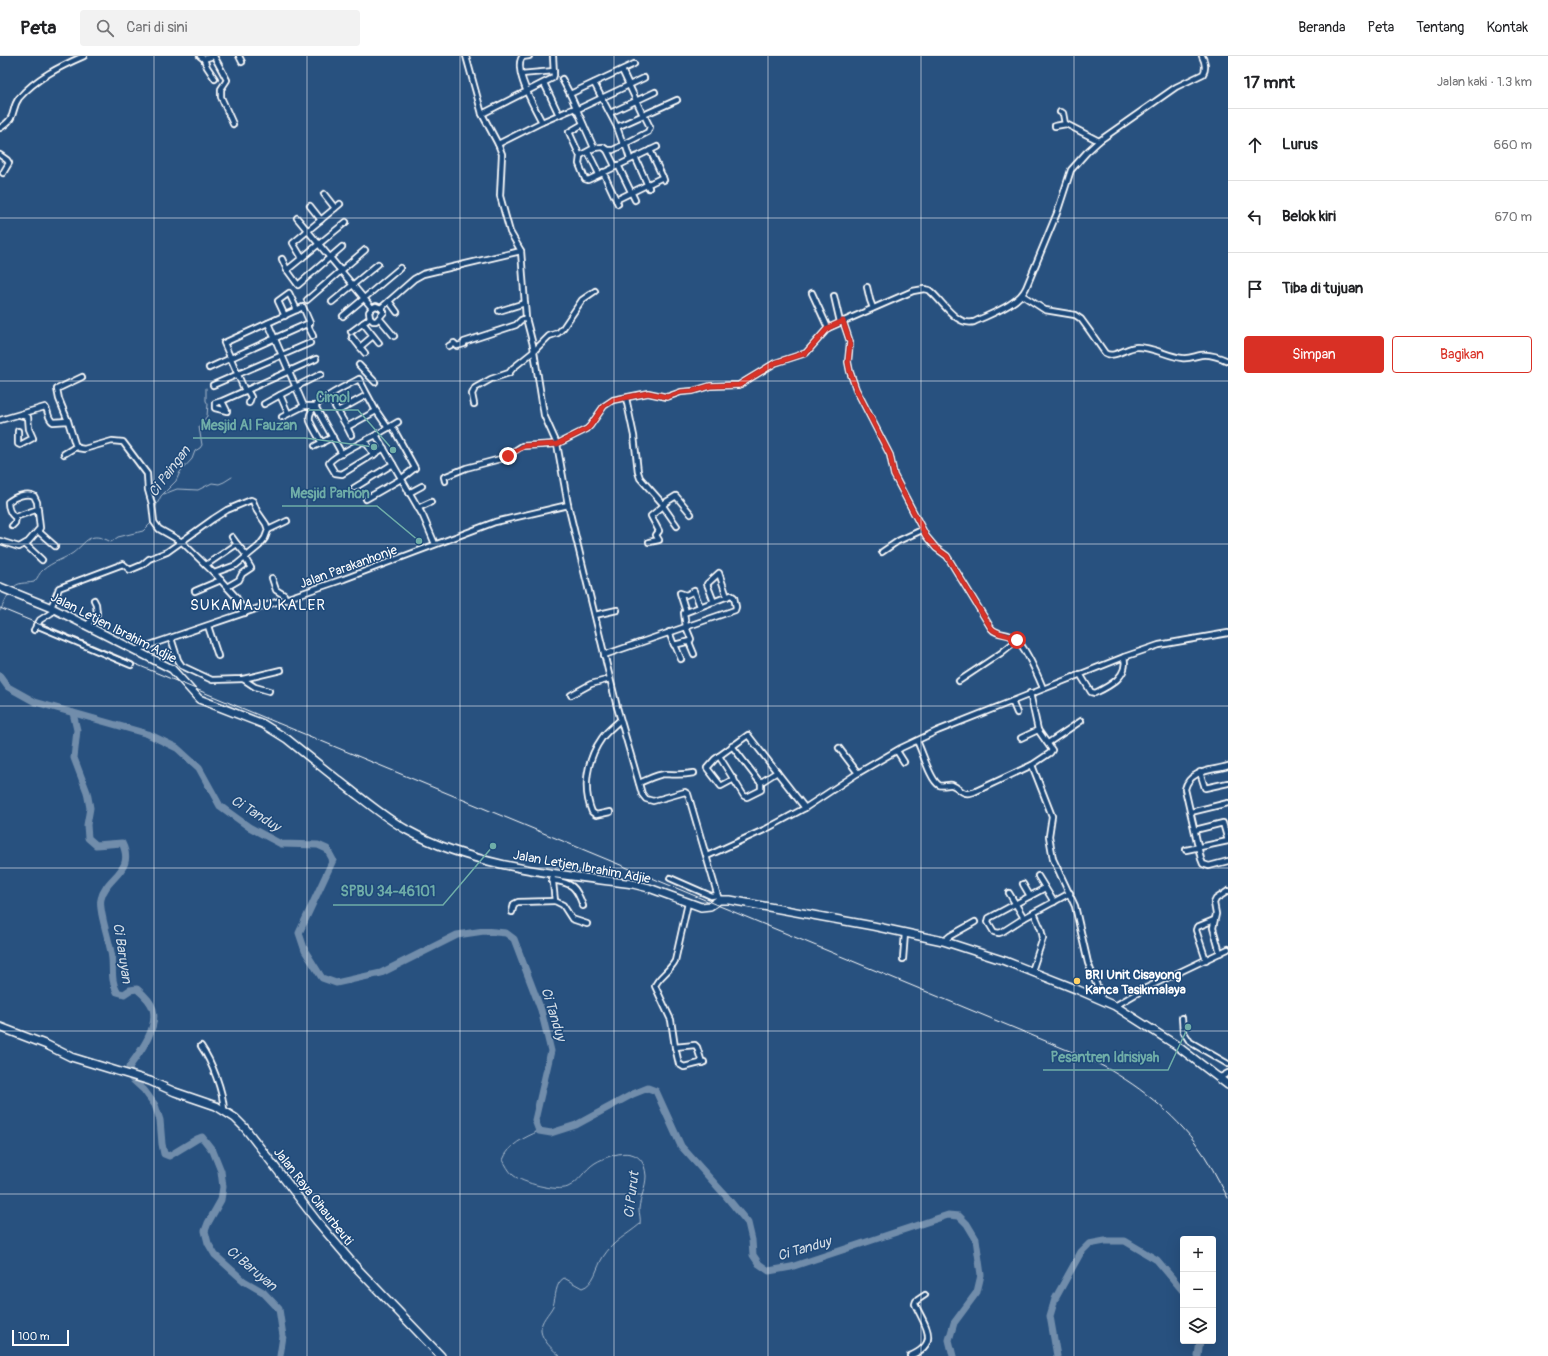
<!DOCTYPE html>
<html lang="id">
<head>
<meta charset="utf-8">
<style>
	:root { --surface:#fff; --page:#f2f2f2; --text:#202124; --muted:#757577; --line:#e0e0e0; --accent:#d93025 }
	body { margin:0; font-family:Pangolin,sans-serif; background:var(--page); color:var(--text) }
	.controls { position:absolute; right:12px; bottom:12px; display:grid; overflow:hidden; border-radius:4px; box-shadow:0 4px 16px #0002 }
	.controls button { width:36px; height:36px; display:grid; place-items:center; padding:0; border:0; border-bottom:1px solid var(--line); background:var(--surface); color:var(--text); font:20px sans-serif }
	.scale { position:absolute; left:12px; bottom:10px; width:57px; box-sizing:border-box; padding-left:4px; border:2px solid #fff; border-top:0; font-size:11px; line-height:14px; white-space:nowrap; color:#fff; -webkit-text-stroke:3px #1f4a7a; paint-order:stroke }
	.stop { position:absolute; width:12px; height:12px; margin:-9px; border:3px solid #d93025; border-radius:50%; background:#fff }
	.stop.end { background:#d93025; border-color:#fff; box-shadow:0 1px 4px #0008 }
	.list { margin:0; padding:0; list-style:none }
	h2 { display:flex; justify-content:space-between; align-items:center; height:52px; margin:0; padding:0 16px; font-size:17px }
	h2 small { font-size:13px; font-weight:400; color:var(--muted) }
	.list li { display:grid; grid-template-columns:26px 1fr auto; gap:12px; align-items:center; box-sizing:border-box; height:72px; padding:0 16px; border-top:1px solid var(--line) }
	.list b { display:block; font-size:15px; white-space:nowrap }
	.list em { font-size:13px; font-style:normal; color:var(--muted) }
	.actions { display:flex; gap:8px; padding:12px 16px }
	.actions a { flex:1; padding:9px 0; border:1px solid var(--accent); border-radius:4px; text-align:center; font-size:14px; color:var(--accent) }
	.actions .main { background:var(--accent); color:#fff }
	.icon { flex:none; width:22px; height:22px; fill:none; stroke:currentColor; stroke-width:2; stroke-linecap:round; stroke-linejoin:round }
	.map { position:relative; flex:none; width:1228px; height:1300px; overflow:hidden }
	header { display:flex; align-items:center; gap:24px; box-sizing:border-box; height:56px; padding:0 20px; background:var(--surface); border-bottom:1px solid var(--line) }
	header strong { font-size:19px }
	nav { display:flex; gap:22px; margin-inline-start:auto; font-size:14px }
	.search { width:280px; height:36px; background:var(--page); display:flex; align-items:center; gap:10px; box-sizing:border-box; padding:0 14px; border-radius:4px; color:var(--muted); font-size:15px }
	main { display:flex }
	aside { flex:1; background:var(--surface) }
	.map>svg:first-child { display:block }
</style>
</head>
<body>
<header>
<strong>Peta</strong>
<div class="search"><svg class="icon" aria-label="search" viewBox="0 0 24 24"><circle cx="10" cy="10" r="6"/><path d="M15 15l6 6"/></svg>Cari di sini</div>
<nav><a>Beranda</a><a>Peta</a><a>Tentang</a><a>Kontak</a></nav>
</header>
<main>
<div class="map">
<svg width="1228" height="1300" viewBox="0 0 1228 1300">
	<rect width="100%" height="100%" fill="#28517f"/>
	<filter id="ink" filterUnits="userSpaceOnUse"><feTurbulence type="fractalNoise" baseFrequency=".025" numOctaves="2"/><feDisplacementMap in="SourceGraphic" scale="8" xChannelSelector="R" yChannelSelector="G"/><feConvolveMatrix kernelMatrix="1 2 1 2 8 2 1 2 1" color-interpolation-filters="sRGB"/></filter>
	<g filter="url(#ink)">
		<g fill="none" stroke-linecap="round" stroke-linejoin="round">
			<g stroke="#aabbcd" stroke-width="1">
				<polyline points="164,438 177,433 198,434 212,427 219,428 224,426 232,421"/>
				<polyline points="155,452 161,440 176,425 180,416 192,403 195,395 200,392 202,389 199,371 207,360 208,348 206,345 206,332"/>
				<path d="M12 533C18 525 25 528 34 526 38 522 39 517 43 514 52 506 64 503 73 497 87 486 89 474 111 486L118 481 143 475 152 466"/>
				<polyline points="0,555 9,537"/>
				<path d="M539 1075C524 1082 509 1088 503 1104 506 1109 508 1114 513 1119 522 1127 557 1136 568 1131 579 1126 584 1114 595 1107 614 1096 644 1088 646 1120 646 1131 640 1142 639 1153 639 1158 641 1162 640 1168 626 1180 614 1184 603 1201 597 1210 594 1229 582 1232L564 1222C555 1227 556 1241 553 1250 549 1258 540 1265 541 1275 542 1284 553 1294 560 1300"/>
			</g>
			<g stroke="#718dab" stroke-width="7">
				<polyline points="0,620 8,631 35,646 148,678 177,692 199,712 220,750 249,771 281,788 318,789 327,793 333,804 299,877 305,895 322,922 336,927 381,917 457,879 484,875 506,877 514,883 541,954 551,995 535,1064 539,1075 551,1077 576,1069 633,1038 648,1032 656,1035 681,1090 725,1139 748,1167 752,1184 753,1199 759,1208 769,1215 791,1211 948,1159 959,1160 967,1168 976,1183 981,1219 977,1236 954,1267 949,1284 953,1300"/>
				<path d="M73 657 77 674 74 702 87 736 90 752 87 769 88 782 96 789 122 787C136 816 106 820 101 843 98 855 111 888 112 903 113 915 111 925 117 936L124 938 130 934 137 933C143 938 151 945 153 953 158 973 140 996 129 1011L132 1023 144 1034 155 1049 160 1064 162 1088 164 1098 169 1100 197 1083 202 1081 213 1095 221 1115 223 1131 221 1144 208 1167 205 1175 208 1187 215 1199 244 1225 263 1236 279 1253 283 1280 280 1300"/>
				<polyline points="1057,1300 1050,1260 1055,1243 1081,1196 1089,1188 1105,1185 1125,1185 1157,1204 1183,1235"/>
				<polyline points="1198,1300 1200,1285"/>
			</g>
			<g stroke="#fff" stroke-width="8">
				<g id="minor">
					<polyline points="200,0 204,3 213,0"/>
					<polyline points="214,0 227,24 221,33 221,41 233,68"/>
					<polyline points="239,0 242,6"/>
					<polyline points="466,0 482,58 498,88 502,98 500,140 510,176 521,195 526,262 533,289 544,359 557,388 568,449 617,651 642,738 646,743 653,745 685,736 688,738 719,844"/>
					<path d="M529 0 522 1C513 14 535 53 542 66"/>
					<polyline points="204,3 207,11 215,23"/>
					<polyline points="634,8 570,38 594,92 603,91 607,94 613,94 648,76 650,71 644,59"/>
					<polyline points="622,14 643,59"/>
					<polyline points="521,18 554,15"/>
					<polyline points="562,23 570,38"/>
					<polyline points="544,27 559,59"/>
					<polyline points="594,27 617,71"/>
					<polyline points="576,54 644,22"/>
					<polyline points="1060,56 1063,57 1065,68"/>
					<polyline points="610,57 655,36"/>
					<polyline points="482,58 553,22 554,19 553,0"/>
					<polyline points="583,68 569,76 579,98 581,99 594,92"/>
					<polyline points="1055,70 1066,68 1099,85"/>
					<path d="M0 72C18 61 10 54 19 42 36 22 61 10 84 0"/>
					<polyline points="625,87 630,103"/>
					<polyline points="498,88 542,66 575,52"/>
					<polyline points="623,88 617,71 677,44"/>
					<polyline points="607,94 615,110"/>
					<polyline points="650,94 664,124"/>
					<polyline points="588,96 599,118"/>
					<polyline points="0,99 7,104 9,107 3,117"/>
					<polyline points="580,100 579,108 585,123 588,124 657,91"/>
					<polyline points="635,101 649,132"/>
					<polyline points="618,109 635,144"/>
					<polyline points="603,116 618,148"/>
					<polyline points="324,138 335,152"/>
					<polyline points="616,144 663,121"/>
					<polyline points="310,150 321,164"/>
					<polyline points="297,162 372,252 376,250 381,252 414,223 423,218 521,195"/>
					<polyline points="302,202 293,187 340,148"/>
					<polyline points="282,203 287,214 298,229 342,191"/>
					<polyline points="287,214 346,166"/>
					<polyline points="867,231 870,244 873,252"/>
					<polyline points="812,237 828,272"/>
					<path d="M1022 239 1045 254 1075 259 1081 263 1089 274 1105 297C1114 303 1127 291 1137 291 1153 291 1167 300 1182 302 1189 303 1195 300 1201 299 1210 298 1219 301 1228 305"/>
					<polyline points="834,240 840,266"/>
					<polyline points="307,244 365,194"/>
					<polyline points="389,245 397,256"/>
					<polyline points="332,246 378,208"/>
					<polyline points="372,252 369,256 370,262 373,265 376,265 379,262"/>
					<polyline points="381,252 384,256 379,262 394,280"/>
					<polyline points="499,255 525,247"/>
					<polyline points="285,260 278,245 289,237 297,254"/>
					<polyline points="343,260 400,212"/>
					<path d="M843 265 850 286 848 306 850 316 856 333 890 399 894 419 926 480 936 492 947 500 991 572C997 580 1008 576 1016 583 1025 591 1038 620 1043 632"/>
					<polyline points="268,267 304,350 315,350 342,398"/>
					<polyline points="363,267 379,287"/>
					<polyline points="307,268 313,280"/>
					<polyline points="351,276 370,262"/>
					<polyline points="352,281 360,291"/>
					<polyline points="449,290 454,287 457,290 464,288 464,286 516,269 521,264 526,262"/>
					<polyline points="365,297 360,291 373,280"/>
					<polyline points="359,309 375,326"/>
					<path d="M209 312C242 297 275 282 307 268L310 267 303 251 224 287C231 303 238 319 245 335"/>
					<polyline points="213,329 310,287"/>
					<polyline points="280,339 321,318"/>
					<polyline points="329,340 347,371 376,355"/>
					<polyline points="626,342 634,380 638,416 640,422 663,448 676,440 691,458"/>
					<polyline points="222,345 215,347 215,352 227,355 222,345 247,334"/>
					<polyline points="249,347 251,341 247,334 316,303"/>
					<polyline points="264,348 280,339 288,357"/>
					<polyline points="474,348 472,338 475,332 491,323 509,317 513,312 533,296 549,280 558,277 563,272 582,244 595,235"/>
					<polyline points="338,355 367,339"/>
					<polyline points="282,361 304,350"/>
					<path d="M0 364 45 351C49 355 47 362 53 366L68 365 75 388 78 392 84 393 112 385 123 386 147 418 148 434 152 448 154 466 159 473 182 486 216 519 236 541 245 557"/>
					<polyline points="68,365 59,343 57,333 82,321"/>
					<polyline points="347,371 351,379"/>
					<polyline points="18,375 18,388 20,389 33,382 29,373 28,361 20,359"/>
					<polyline points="376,379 398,366"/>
					<polyline points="365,385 374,399"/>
					<path d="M322 387C318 380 313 372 310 365 305 347 347 330 359 323L375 353 388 372"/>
					<polyline points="315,390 333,381"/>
					<path d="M384 392 342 418 335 417 329 407C332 401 368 383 376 379L423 460 435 488"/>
					<polyline points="64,398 77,390"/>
					<path d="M445 425 444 421 466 412 504 402 522 390 557 388 587 373 590 370 604 350 613 344 648 337 667 341 681 336 693 335 710 330 739 329 775 307 806 297 828 272 913 235 924 233 929 234C943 245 955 270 974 266 990 258 1018 249 1026 232L1057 157 1071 114 1087 96 1099 85 1176 31 1203 18C1207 12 1205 6 1202 0"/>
					<polyline points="354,432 393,408"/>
					<polyline points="409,437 422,430"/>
					<polyline points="366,443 401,423 415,412 392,370"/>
					<polyline points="663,450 677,470"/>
					<polyline points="418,452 431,446"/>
					<polyline points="12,470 15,467 16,461"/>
					<polyline points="268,474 287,465"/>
					<polyline points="38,475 55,490"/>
					<path d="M0 485 19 491 28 486 40 472 37 446 34 440C27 436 14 441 8 446 8 451 10 458 15 461L38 453"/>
					<polyline points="649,486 659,484 656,479 659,475 651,460 663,450 665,447"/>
					<polyline points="25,488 42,504"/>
					<polyline points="237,488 247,500"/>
					<polyline points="882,496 898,485 922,474"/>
					<polyline points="206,509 237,488 232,481"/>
					<polyline points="272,522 276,534 284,539 286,544"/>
					<polyline points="227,531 239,524 242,518 251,512 245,502"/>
					<polyline points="195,535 221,524"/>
					<polyline points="714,546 707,528 719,517 727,541"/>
					<polyline points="51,551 57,538 59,532 123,508 130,514 142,509 149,503 167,496 213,463 227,454 251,444 253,445 257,455 266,468 268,474 265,482 259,490 236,509 214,517"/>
					<polyline points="686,556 680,537 686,539 694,535 700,550"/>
					<polyline points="595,559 617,554"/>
					<polyline points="36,569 131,609"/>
					<polyline points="87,569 97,558 96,548 94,544"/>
					<polyline points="208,570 218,600"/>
					<polyline points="34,574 40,564 51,557 54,553"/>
					<polyline points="171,582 178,604 182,610 212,624 243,623 281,614"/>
					<polyline points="689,586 694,598"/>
					<polyline points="675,589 681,603"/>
					<polyline points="135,594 344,523 495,466 568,449"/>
					<path d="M604 599C648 584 692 569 735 554L736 551 734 541 731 539 684 557 686 571 691 583 690 585 674 589 669 576"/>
					<path d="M1080 618 1091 636 1095 637C1110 630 1129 620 1124 601"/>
					<polyline points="243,623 255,631 269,635"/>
					<polyline points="959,625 1001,597 1017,584"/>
					<polyline points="1030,637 1038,674 1052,694 1050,697 1032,709 1052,760 1049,780 1053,803 1075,850 1088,907 1102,943"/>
					<polyline points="571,639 591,628 610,623"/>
					<polyline points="1012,645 1017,657"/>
					<polyline points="1021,682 1038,674"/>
					<path d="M917 685C922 694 930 724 939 729 943 731 948 728 952 729 962 733 961 740 974 736L1032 709"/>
					<polyline points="1048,687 1081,665"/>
					<polyline points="732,690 759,725 763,725 777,716"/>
					<polyline points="839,692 858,717"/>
					<polyline points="897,695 904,706"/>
					<polyline points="719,700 744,740 747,741 761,734 761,726"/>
					<path d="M1228 710C1213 715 1190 713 1185 733L1201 803 1203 808 1209 810 1228 805"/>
					<polyline points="1200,716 1205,732 1228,727"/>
					<polyline points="734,723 721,730 707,712 715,703 748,679 805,752"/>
					<path d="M639 727C647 724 657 718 666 718 677 719 683 719 694 717"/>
					<path d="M610 756 596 759 592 756C582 732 587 703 602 682 607 675 614 670 620 664"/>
					<polyline points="1191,756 1228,747"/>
					<polyline points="1195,774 1223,767 1228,785"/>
					<polyline points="1186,794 1228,785"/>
					<polyline points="707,800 766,773 805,752 858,717 901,692 937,675 1124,601 1159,589 1228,577"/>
					<polyline points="552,817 555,845 563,849 572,863 587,868"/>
					<polyline points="1038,820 1054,846"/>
					<polyline points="670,822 711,840 717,839"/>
					<path d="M552 824C572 827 576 830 583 850"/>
					<polyline points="1023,828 1030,840"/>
					<polyline points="1045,832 989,862 988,866 994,876 999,877 1002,876 1024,862 1070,837"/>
					<polyline points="1009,837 1024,862"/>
					<path d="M688 847 675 905C669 916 658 921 655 930L671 964 675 991 679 1008 684 1011 704 1006"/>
					<polyline points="512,856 514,848 518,846 555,845"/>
					<polyline points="944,885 950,880 975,866"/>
					<polyline points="1220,897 1213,872 1216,858 1214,847 1216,843 1228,835"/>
					<polyline points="903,903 905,877"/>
					<polyline points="1206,904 1196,874 1197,871 1214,864"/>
					<polyline points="1032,915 1043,882 1041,873 1034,857"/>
					<polyline points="1115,950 1146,932 1228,893"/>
					<polyline points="1182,962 1183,975 1190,986 1228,1008"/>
					<path d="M201 990C212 1006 223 1035 224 1054"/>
					<polyline points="675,991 695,989 697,991 702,1007"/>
					<polyline points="1218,1020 1221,1021 1228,1017"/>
					<path d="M910 1300C941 1287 925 1270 915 1248L916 1245 925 1239"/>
				</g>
			</g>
			<g stroke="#fff" stroke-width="10">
				<g id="highway">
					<path d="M0 531 54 553 172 613 199 643 263 668 287 683C308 700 329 717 351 734 369 748 387 763 407 774 476 812 557 818 633 828L649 832 701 851 710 850 719 844H730L873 870 943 885 1005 905 1076 933 1115 950 1176 989 1228 1029"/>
					<polyline points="0,971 47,989 71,1001 150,1025 175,1036 216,1050 235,1062 245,1072 316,1164 355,1210 441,1300"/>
				</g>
			</g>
			<use href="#minor" stroke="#1f4a7a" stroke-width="4.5"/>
			<use href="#highway" stroke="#1f4a7a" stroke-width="7"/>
			<path stroke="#fff" stroke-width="1" d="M0 552 1089 1003C1130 1023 1166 1050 1195 1086 1208 1103 1218 1123 1228 1142"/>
		</g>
	</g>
	<g fill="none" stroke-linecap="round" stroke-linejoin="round" filter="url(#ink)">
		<path stroke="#d93025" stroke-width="5" d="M508 400 524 390 557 388 587 373 590 370 604 350 613 344 648 337 667 341 681 336 693 335 710 330 739 329 775 307 806 297 828 272 843 265 850 286 848 306 850 316 856 333 890 399 894 419 926 480 936 492 947 500 991 572C998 580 1008 577 1017 584"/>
	</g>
	<path fill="none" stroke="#fff" stroke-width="1" stroke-opacity="0.55" d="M154 0V1300M307 0V1300M460 0V1300M614 0V1300M768 0V1300M921 0V1300M1074 0V1300M0 162H1228M0 325H1228M0 488H1228M0 650H1228M0 812H1228M0 975H1228M0 1138H1228"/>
	<circle fill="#ffd166" stroke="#1f4a7a" stroke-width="1.5" cx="1077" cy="925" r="4"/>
	<g text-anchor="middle" stroke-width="3" stroke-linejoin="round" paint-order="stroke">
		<g font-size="13" fill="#fff" stroke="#1f4a7a">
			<text transform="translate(348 510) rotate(-20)" y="5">Jalan Parakanhonje</text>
			<text transform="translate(114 571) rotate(27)" y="5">Jalan Letjen Ibrahim Adjie</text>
			<text transform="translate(582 810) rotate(10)" y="5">Jalan Letjen Ibrahim Adjie</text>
			<text transform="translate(314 1140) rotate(52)" y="5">Jalan Raya Cihaurbeuti</text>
		</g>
		<g font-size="13" font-weight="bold" fill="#fff" stroke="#1f4a7a" text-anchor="start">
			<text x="1085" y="923">BRI Unit Cisayong<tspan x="1085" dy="15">Kanca Tasikmalaya</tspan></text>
		</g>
		<g font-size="14" font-style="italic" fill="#d4dde6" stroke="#1f4a7a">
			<text transform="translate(169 415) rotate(-53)" y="5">Ci Paingan</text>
			<text transform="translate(256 757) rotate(32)" y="5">Ci Tanduy</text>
			<text transform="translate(123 897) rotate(81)" y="5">Ci Baruyan</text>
			<text transform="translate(554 958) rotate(73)" y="5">Ci Tanduy</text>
			<text transform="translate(631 1139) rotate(-83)" y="5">Ci Purut</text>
			<text transform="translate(804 1192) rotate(-16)" y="5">Ci Tanduy</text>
			<text transform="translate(252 1212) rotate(40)" y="5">Ci Baruyan</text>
		</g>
		<g font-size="15" letter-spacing="1" fill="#fff" stroke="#1f4a7a">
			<text x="258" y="554">SUKAMAJU KALER</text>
		</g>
	</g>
	<path fill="none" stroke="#6fada8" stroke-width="1.5" d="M393 394L358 354H308M374 391L305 382H193M419 485L377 450H282M493 790L443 849H333M1188 971L1168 1014H1043"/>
	<g fill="#6fada8" stroke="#1f4a7a" stroke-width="1.5">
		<circle cx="393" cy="394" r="4"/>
		<circle cx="374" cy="391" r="4"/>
		<circle cx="419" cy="485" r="4"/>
		<circle cx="493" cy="790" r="4"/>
		<circle cx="1188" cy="971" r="4"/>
	</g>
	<g font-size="14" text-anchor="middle" font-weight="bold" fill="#6fada8" stroke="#1f4a7a" stroke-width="3" stroke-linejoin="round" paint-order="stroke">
		<text x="333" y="346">Cimol</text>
		<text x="249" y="374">Mesjid Al Fauzan</text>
		<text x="330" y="442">Mesjid Parhon</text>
		<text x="388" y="840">SPBU 34-46101</text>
		<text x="1105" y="1006">Pesantren Idrisiyah</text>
	</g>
</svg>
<div class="controls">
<button>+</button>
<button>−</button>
<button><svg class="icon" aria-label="layers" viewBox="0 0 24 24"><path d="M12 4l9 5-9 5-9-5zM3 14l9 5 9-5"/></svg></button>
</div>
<div class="scale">100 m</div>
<div class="stop" style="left:1017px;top:584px"></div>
<div class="stop end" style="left:508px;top:400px"></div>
</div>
<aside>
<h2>17 mnt<small>Jalan kaki · 1.3 km</small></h2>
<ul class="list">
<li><svg class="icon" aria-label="ahead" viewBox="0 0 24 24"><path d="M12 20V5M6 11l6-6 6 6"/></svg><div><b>Lurus</b></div><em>660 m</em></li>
<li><svg class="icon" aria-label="left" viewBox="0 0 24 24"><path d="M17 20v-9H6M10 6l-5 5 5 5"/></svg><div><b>Belok kiri</b></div><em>670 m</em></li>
<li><svg class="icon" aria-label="arrive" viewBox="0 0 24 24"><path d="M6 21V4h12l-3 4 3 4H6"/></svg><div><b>Tiba di tujuan</b></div></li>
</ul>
<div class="actions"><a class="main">Simpan</a><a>Bagikan</a></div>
</aside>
</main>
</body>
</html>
